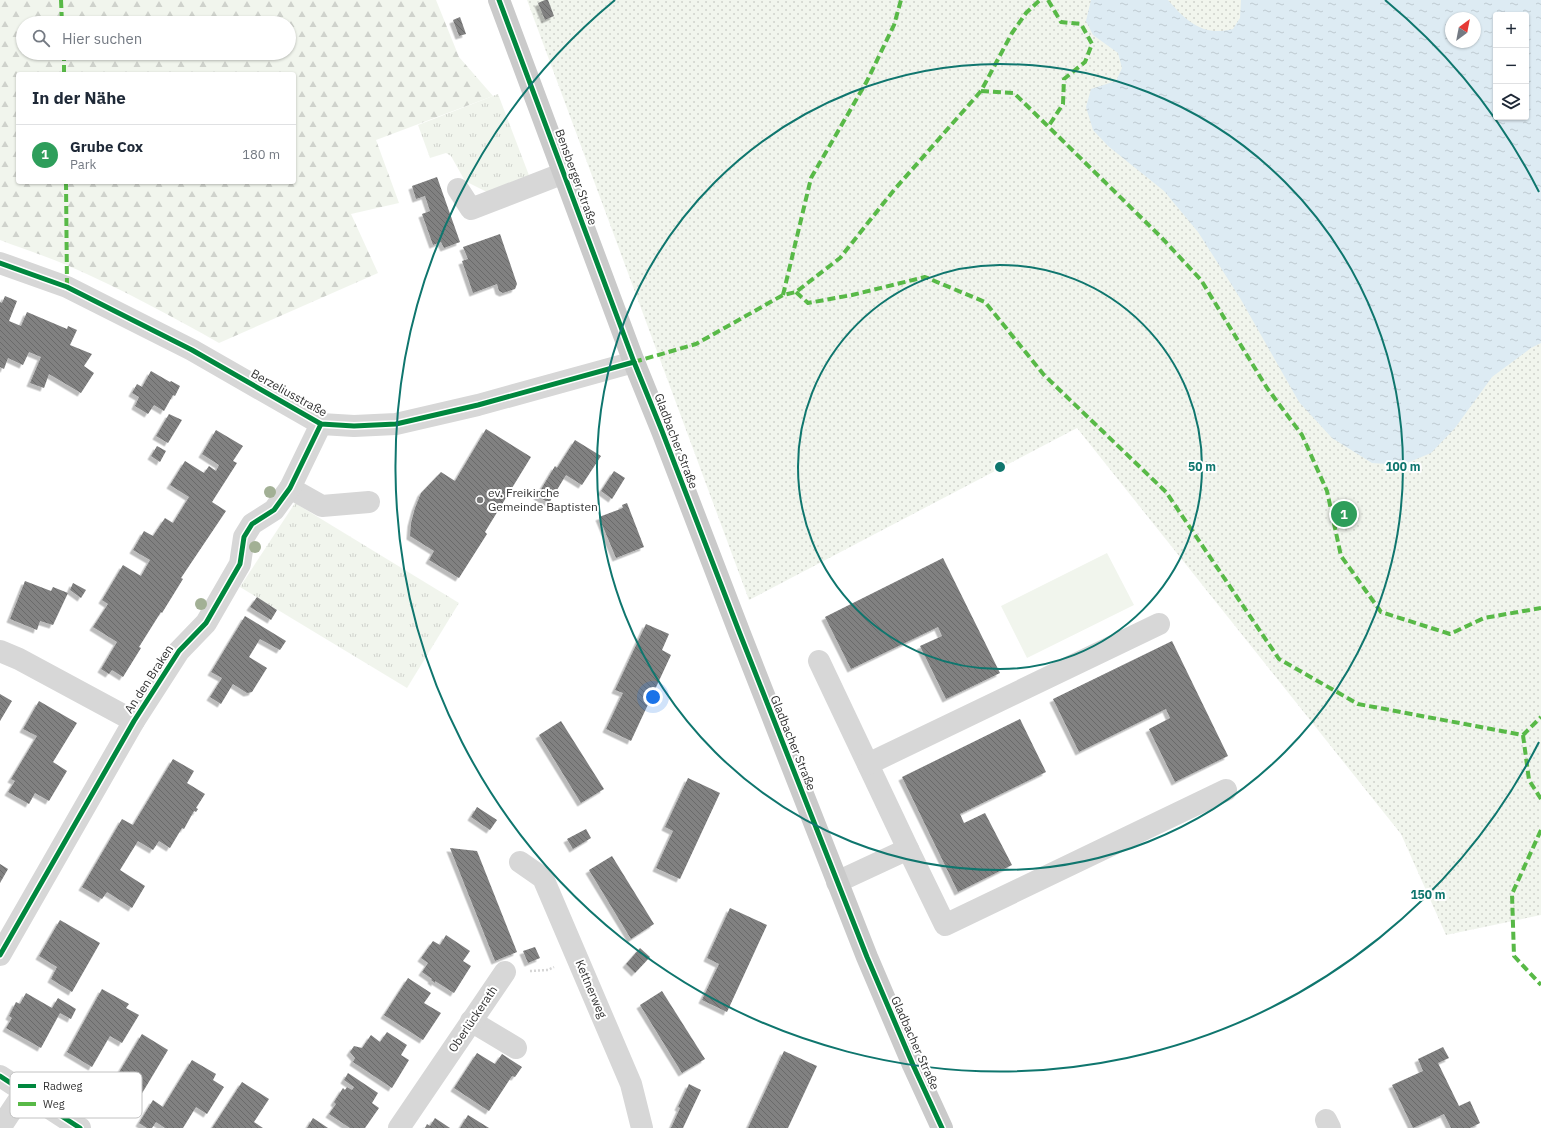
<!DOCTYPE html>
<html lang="de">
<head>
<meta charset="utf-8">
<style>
	:root { --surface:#fff; --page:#f6f6f7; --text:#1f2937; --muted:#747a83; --line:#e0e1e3; --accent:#d93025 }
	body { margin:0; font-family:"IBM Plex Sans",sans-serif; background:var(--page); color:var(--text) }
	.controls { position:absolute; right:12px; top:12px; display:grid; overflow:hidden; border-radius:4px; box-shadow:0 1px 3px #0004 }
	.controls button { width:36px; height:36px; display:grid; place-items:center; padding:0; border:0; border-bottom:1px solid var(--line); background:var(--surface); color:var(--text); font:20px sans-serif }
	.compass { position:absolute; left:1445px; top:12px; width:36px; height:36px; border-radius:50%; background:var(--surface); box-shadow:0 1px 3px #0004; rotate:32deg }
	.you { position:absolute; left:653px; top:697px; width:14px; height:14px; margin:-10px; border:3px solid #fff; border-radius:50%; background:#1a73e8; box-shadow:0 0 0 6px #1a73e833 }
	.badge { display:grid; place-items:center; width:26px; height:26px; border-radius:50%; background:var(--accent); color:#fff; font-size:13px; font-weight:700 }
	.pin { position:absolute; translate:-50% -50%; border:2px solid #fff; box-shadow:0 1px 4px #0006 }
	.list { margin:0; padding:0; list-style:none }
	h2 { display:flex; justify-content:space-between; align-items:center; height:52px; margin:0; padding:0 16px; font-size:17px }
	h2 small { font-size:13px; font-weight:400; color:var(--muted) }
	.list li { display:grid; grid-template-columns:26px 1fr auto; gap:12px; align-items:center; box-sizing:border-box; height:60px; padding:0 16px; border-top:1px solid var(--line) }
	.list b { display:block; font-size:15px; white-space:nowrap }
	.list p { margin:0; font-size:13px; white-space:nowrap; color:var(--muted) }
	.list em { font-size:13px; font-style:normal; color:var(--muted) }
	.icon { flex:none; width:22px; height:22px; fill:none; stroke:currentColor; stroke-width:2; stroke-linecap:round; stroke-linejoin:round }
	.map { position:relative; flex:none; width:1541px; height:1128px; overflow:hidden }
	.search { position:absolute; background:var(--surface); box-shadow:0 1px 3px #0004; left:16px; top:16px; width:280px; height:44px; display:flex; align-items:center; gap:10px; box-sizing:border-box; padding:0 14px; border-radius:22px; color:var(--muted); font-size:15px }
	.panel { position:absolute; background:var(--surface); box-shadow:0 1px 3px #0004; left:16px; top:72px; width:280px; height:112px; border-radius:4px }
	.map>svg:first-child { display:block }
</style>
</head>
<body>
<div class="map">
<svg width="1541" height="1128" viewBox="0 0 1541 1128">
	<defs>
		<pattern id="grass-tufts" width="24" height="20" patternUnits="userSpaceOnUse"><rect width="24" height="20" fill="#f1f5ed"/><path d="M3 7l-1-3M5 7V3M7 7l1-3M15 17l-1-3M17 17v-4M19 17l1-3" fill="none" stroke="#cfd2cc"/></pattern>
		<pattern id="forest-firs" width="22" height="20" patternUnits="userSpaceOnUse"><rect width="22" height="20" fill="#f1f5ed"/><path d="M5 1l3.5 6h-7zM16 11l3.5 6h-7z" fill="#cfd2cc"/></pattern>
		<pattern id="park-dots" width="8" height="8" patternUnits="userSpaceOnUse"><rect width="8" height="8" fill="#f1f5ed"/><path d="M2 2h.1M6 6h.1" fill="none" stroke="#cfd2cc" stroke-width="1.8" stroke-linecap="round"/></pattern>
		<pattern id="water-ripples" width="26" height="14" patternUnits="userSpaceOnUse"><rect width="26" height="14" fill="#ddebf3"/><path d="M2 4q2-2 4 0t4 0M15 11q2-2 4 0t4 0" fill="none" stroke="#becad1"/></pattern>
		<pattern id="building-back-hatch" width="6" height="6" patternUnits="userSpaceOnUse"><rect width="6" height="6" fill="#818181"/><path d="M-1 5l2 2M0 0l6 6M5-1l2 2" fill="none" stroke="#6a6a6a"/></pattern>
		<filter id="shadow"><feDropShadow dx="-3.5" dy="3.5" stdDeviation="0" flood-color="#0004"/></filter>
	</defs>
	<rect width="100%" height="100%" fill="#fff"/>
	<g fill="url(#grass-tufts)">
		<polygon points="498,94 530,178 489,193 465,181 451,156 446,153 430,158 418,125"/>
		<polygon points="295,503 459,603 407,688 240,587"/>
	</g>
	<path fill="url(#forest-firs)" fill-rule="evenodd" d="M0 0H436L459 57 493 96 376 140 399 203 351 214 378 273 219 343C170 315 121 289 69 266 46 256 23 249 0 240ZM23 23H289V53H23ZM18 74H294V182H18Z"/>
	<path fill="url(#park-dots)" fill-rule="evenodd" d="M527 0H1541V915L1446 935 1401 834 1077 428 749 600ZM1496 15H1526V117H1496ZM1451 18H1475V42H1451Z"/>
	<polygon fill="#f1f5ed" points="1107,553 1134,605 1027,658 1001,606"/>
	<path fill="url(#water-ripples)" fill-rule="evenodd" d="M1091 0H1168C1186 21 1203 37 1233 29L1240 18 1241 0H1541V343L1531 348 1492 377 1455 428 1431 453 1402 465 1372 463 1332 438 1299 402 1240 298 1198 232 1164 191 1108 146 1093 130 1086 107 1091 89 1116 81 1122 68 1118 53 1093 35 1086 21ZM1496 15H1526V117H1496ZM1451 18H1475V42H1451Z"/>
	<g fill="url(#building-back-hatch)" filter="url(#shadow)">
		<polygon points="545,0 548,0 554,16 545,20 538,3"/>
		<polygon points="460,17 466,34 459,36 453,20"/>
		<polygon points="437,177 460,242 444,248 441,242 433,245 422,214 430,211 425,196 416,199 412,186"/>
		<polygon points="500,234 517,284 515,289 503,293 499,291 497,284 473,293 462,261 468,259 463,247"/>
		<polygon points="5,296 17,301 9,321 21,326 27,312 67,329 68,326 77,330 70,345 92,354 84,366 94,373 81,393 49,374 44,388 30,383 41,357 29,352 23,365 8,358 4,369 0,367 0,302 2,303"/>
		<polygon points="151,371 170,382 171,381 180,386 175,396 173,395 164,411 154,405 148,414 135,406 139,397 132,393 137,384 142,387"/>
		<polygon points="169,414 182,420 168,443 156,436"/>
		<polygon points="486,429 531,457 485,532 487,534 459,578 429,560 434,551 410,536 411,523 415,508 421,493 441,472 455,481"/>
		<polygon points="216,430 243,446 233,461 237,463 212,502 226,511 181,578 183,579 162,613 161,612 139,647 141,648 123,677 112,670 109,674 101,669 117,642 93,627 108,604 102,600 123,565 141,576 150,560 133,550 144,531 153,536 165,518 173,523 189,497 170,485 185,461 204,473 209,466 216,471 219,465 202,454"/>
		<polygon points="575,440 601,456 582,485 566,475 549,503 537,496 555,466 557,468"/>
		<polygon points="157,446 166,451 160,462 151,456"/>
		<polygon points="614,471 625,478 612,499 601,491"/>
		<polygon points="627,503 644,547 616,558 599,517 623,508 622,505"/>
		<polygon points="943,558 1000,673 946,699 920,646 942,636 938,627 851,669 825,617"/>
		<polygon points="25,581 51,591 53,587 68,593 53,625 40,621 37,630 10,619"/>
		<polygon points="73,583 86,590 81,598 70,590"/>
		<polygon points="257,597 277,610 271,620 250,607"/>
		<polygon points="245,616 286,641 280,650 260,639 249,657 267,668 252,692 247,693 233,684 221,704 210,697 222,678 211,672"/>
		<polygon points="646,624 669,634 662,650 671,655 631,741 606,729 623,693 615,690"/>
		<polygon points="1172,641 1228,756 1175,782 1149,729 1170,718 1166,709 1079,752 1053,699"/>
		<polygon points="0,694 12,701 0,721"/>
		<polygon points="39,701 77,723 53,762 67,771 49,801 35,793 29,804 8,792 15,781 11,779 37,736 23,729"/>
		<polygon points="1020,719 1046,772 960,814 964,823 985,813 1012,865 958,892 902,777"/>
		<polygon points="561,721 604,789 581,803 539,735"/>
		<polygon points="173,759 194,771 187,783 205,794 196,808 198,809 196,812 194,811 184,829 182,828 170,848 159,841 153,850 138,841 120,870 145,886 132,908 107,892 102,899 82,887 122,819 133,825"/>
		<polygon points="688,778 720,793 680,879 656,868 673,831 665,827"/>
		<polygon points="477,807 497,820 490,830 471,817"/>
		<polygon points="586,829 591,838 573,849 567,839"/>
		<polygon points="450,848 477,851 517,952 495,961"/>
		<polygon points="612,856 654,924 631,939 589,870"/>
		<polygon points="0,864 8,869 0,883"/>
		<polygon points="730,908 767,925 727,1012 702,1000 719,964 707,958"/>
		<polygon points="60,920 100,943 72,992 51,979 57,967 39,956"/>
		<polygon points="446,935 470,951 463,961 471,966 454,993 435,981 435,983 431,980 432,979 422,972 428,963 421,958 433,941 440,945"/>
		<polygon points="535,947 540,958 528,963 523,951"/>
		<polygon points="640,948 650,957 635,973 626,964"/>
		<polygon points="408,978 431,993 424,1003 441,1013 423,1040 384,1015"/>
		<polygon points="102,989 129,1004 126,1008 139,1015 122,1043 110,1036 92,1067 67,1052"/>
		<polygon points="662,991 705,1059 682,1073 640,1005"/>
		<polygon points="26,993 52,1008 58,998 76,1009 71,1019 60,1013 41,1048 6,1028 12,1018 9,1016 16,1002 20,1004"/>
		<polygon points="387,1032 407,1045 401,1055 409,1060 392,1088 353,1062 355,1058 350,1052 354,1046 362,1048 371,1035 380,1042"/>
		<polygon points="142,1034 168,1050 141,1095 115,1079"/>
		<polygon points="1443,1047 1449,1058 1438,1063 1459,1106 1470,1101 1480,1123 1470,1128 1451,1128 1444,1114 1413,1128 1392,1085 1423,1071 1418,1059"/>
		<polygon points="784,1051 817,1066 788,1128 748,1128"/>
		<polygon points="477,1053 495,1064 502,1054 522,1067 515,1077 512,1076 489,1111 454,1088"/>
		<polygon points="192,1060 216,1074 213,1080 224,1087 207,1114 196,1107 183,1128 165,1128 156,1122 152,1128 147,1128 139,1123 153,1100 163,1107"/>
		<polygon points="348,1073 378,1093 372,1103 379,1108 365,1128 350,1128 329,1114 336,1104 334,1102 343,1088 345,1090 347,1087 352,1090 354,1087 344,1080"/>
		<polygon points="242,1082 269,1099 254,1122 263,1128 212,1128"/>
		<polygon points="689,1084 701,1090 683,1128 671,1128 680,1108 678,1107"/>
		<polygon points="468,1115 489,1128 460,1128"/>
		<polygon points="313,1118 328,1128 307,1128"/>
		<polygon points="435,1118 450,1128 425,1128 427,1124 430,1126"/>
	</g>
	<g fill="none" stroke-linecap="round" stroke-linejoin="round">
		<polyline stroke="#d6d6d6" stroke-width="2.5" stroke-dasharray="2 2" stroke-linecap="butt" points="530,971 548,970 554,967"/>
		<g stroke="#d7d7d7" stroke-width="22">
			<polyline points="458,189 471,209 564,173"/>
			<polyline points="0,263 67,287 192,350 321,424 354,426 396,424 478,405 634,362"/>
			<polyline points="290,488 322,506 369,502"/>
			<polyline points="0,651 19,659 134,721"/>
			<polyline points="819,661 908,849"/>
			<polyline points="868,764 1159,624"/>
			<polyline points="520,862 543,878 631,1084 642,1128"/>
			<polyline points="837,882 908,849 945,925 1226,790"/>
			<polyline points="0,955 134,721 179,651 206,623 240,564 244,537 252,524 274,510 290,488 321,424"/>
			<polyline points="471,1021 516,1048"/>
			<polyline points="0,1076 80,1128"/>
			<polyline points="1326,1120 1330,1128"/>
			<polyline points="0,1128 24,1092"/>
			<polyline points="399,1128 505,972"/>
		</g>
		<polyline stroke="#cacaca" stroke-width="22" points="499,0 634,362 662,431 740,634 867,957 913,1065 942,1128"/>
		<g stroke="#58b947" stroke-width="4" stroke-dasharray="8 4" stroke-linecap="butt">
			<polyline points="61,0 62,23"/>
			<polyline points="1048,0 1061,22 1081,24 1092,44 1085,62 1064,79 1063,104 1048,127"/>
			<polyline points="64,53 64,74"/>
			<polyline points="981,91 1014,93 1161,237 1201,280 1267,388 1302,435 1327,491 1341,556 1381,612 1450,634 1484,618 1541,608"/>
			<polyline points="66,182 67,287"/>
			<polyline points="796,292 808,303 852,295 925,277 985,302 1044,375 1166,492 1279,659 1358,704 1523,735 1541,717"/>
			<polyline points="783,295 811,178 867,81 894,25 901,0"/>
			<polyline points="634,362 696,344 783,295 796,292 840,258 894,190 981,91 1012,33 1026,13 1040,0"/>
			<polyline points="1523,735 1529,780 1541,799"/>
			<polyline points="1541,830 1512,894 1514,956 1541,985"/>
		</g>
		<g stroke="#fff" stroke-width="8">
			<g id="cycleway">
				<polyline points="499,0 634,362 662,431 740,634 867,957 913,1065 942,1128"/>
				<polyline points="0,263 67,287 192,350 321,424 354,426 396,424 478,405 634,362"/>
				<polyline points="0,955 134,721 179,651 206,623 240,564 244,537 252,524 274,510 290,488 321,424"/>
				<polyline points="0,1076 80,1128"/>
			</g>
		</g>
		<use href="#cycleway" stroke="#00873e" stroke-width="5"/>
	</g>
	<g fill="#a2b095">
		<circle cx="270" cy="492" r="6"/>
		<circle cx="255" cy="547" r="6"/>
		<circle cx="201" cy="604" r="6"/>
	</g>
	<g fill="none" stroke="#0f766e" stroke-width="2">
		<circle cx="1000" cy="467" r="202"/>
		<circle cx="1000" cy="467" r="403"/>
		<path d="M1539 742A605 605 0 1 1 615 0M1385 0A605 605 0 0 1 1539 192"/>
	</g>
	<circle fill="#7a7a7a" stroke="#fff" stroke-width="1.5" cx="480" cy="500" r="4"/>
	<g text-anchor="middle" stroke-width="4" stroke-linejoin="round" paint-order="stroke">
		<g font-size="12" fill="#333" stroke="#fff">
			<text transform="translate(576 177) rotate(70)" y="4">Bensberger Straße</text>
			<text transform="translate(289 393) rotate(29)" y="4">Berzeliusstraße</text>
			<text transform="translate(676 441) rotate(69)" y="4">Gladbacher Straße</text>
			<text transform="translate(149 679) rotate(-57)" y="4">An den Braken</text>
			<text transform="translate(793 743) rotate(68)" y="4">Gladbacher Straße</text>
			<text transform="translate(591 989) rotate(67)" y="4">Kettnerweg</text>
			<text transform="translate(473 1019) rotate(-56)" y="4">Oberlückerath</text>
			<text transform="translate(915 1043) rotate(66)" y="4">Gladbacher Straße</text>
		</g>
		<g font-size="12" fill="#333" stroke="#fff" text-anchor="start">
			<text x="488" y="497">ev. Freikirche<tspan x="488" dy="14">Gemeinde Baptisten</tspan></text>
		</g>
	</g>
	<rect x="10" y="1072" width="132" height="46" rx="6" fill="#fff" stroke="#c2c2c2" stroke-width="1"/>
	<rect x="18" y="1084" width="18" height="4" fill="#00873e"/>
	<rect x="18" y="1102" width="18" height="4" fill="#58b947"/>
	<g font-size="11" fill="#333">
		<text x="43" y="1090">Radweg</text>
		<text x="43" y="1108">Weg</text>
	</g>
	<circle cx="1000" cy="467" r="6" fill="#0f766e" stroke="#fff" stroke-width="2"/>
	<g font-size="12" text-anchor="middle" font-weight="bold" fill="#0f766e" stroke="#fff" stroke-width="4" stroke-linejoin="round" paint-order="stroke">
		<text x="1202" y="471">50 m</text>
		<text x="1403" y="471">100 m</text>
		<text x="1428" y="899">150 m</text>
	</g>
</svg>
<div class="controls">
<button>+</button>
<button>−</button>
<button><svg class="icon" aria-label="layers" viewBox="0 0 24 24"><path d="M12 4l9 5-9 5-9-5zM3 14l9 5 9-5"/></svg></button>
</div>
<svg class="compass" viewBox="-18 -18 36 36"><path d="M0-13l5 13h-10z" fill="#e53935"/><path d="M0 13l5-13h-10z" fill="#747a83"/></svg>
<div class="you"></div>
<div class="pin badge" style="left:1344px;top:514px;background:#2e9e5b">1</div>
<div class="search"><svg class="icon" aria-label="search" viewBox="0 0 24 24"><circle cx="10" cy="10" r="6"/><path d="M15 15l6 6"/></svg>Hier suchen</div>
<section class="panel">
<h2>In der Nähe<small></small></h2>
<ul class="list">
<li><span class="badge" style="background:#2e9e5b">1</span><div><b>Grube Cox</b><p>Park</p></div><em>180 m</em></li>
</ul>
</section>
</div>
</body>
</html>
